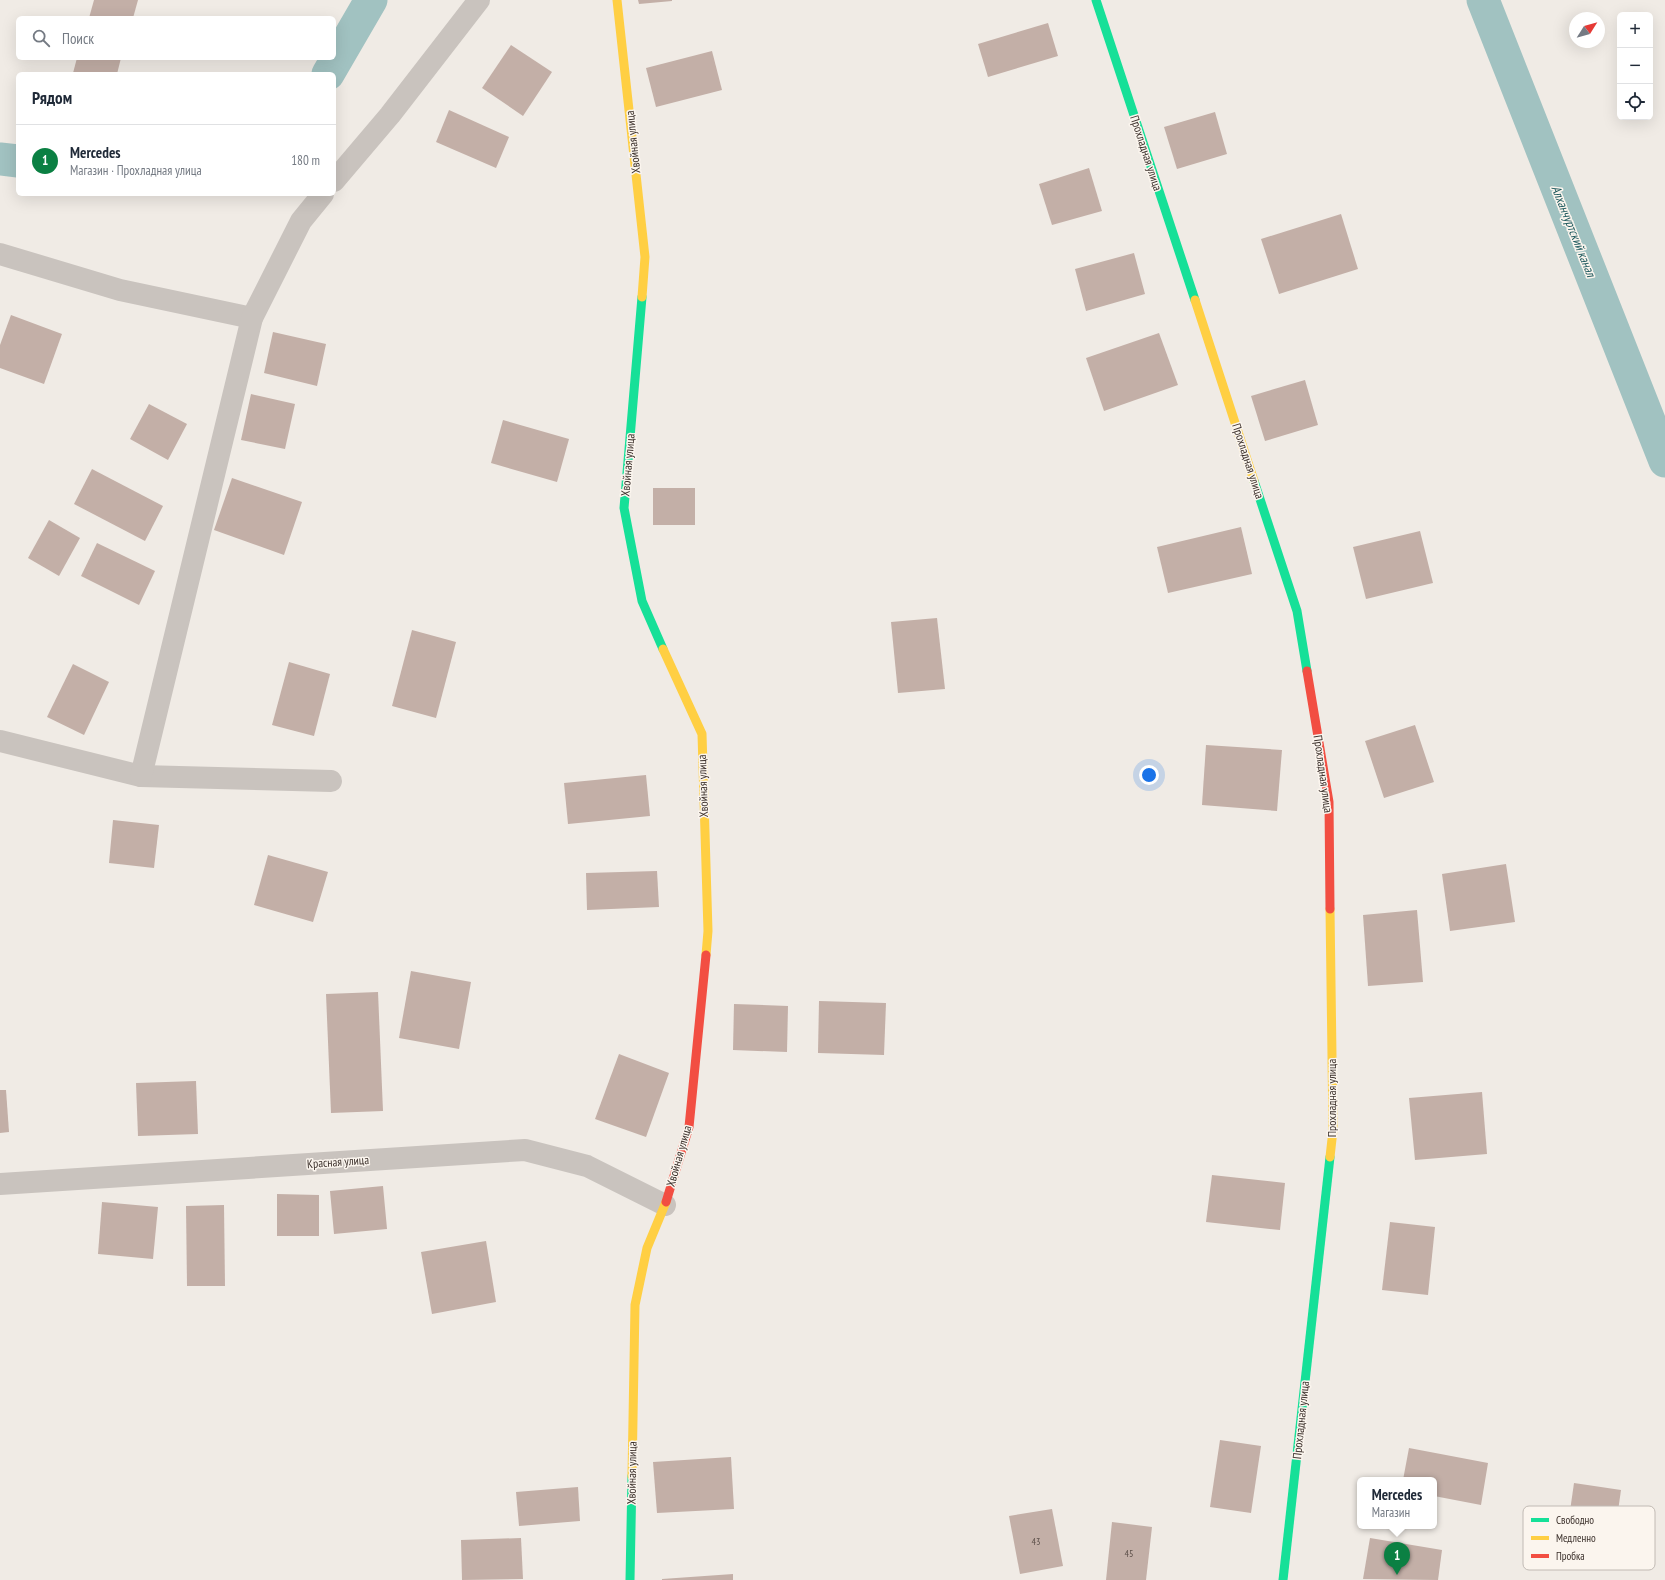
<!DOCTYPE html>
<html lang="ru">
<head>
<meta charset="utf-8">
<style>
	:root { --surface:#fff; --page:#f6f6f7; --text:#1f2937; --muted:#747a83; --line:#e0e1e3; --accent:#0b8043 }
	body { margin:0; font-family:"PT Sans Narrow",sans-serif; background:var(--page); color:var(--text) }
	.controls { position:absolute; right:12px; top:12px; display:grid; overflow:hidden; border-radius:6px; box-shadow:0 4px 16px #0002 }
	.controls button { width:36px; height:36px; display:grid; place-items:center; padding:0; border:0; border-bottom:1px solid var(--line); background:var(--surface); color:var(--text); font:20px sans-serif }
	.compass { position:absolute; left:1569px; top:12px; width:36px; height:36px; border-radius:50%; background:var(--surface); box-shadow:0 4px 16px #0002; rotate:53deg }
	.you { position:absolute; left:1149px; top:775px; width:14px; height:14px; margin:-10px; border:3px solid #fff; border-radius:50%; background:#1a73e8; box-shadow:0 0 0 6px #1a73e833 }
	.badge { display:grid; place-items:center; width:26px; height:26px; border-radius:50%; background:var(--accent); color:#fff; font-size:13px; font-weight:700 }
	.pin { position:absolute; translate:-50% -33px; filter:drop-shadow(0 1px 2px #0008) }
	.pin::after { content:''; position:absolute; top:21px; width:14px; height:12px; background:inherit; clip-path:polygon(0 0,100% 0,50% 100%) }
	.popup { position:absolute; left:1357px; top:1477px; width:80px; height:52px; box-sizing:border-box; display:grid; place-content:center; border-radius:6px; background:var(--surface); filter:drop-shadow(0 1px 3px #0005); font-size:13px; white-space:nowrap; color:var(--muted) }
	.popup b { font-size:15px; color:var(--text) }
	.popup::after { content:''; position:absolute; left:50%; top:100%; margin-left:-8px; border:8px solid transparent; border-top-color:var(--surface) }
	.list { margin:0; padding:0; list-style:none }
	h2 { display:flex; justify-content:space-between; align-items:center; height:52px; margin:0; padding:0 16px; font-size:17px }
	h2 small { font-size:13px; font-weight:400; color:var(--muted) }
	.list li { display:grid; grid-template-columns:26px 1fr auto; gap:12px; align-items:center; box-sizing:border-box; height:72px; padding:0 16px; border-top:1px solid var(--line) }
	.list b { display:block; font-size:15px; white-space:nowrap }
	.list p { margin:0; font-size:13px; white-space:nowrap; color:var(--muted) }
	.list em { font-size:13px; font-style:normal; color:var(--muted) }
	.icon { flex:none; width:22px; height:22px; fill:none; stroke:currentColor; stroke-width:2; stroke-linecap:round; stroke-linejoin:round }
	.map { position:relative; flex:none; width:1665px; height:1580px; overflow:hidden }
	.search { position:absolute; background:var(--surface); box-shadow:0 4px 16px #0002; left:16px; top:16px; width:320px; height:44px; display:flex; align-items:center; gap:10px; box-sizing:border-box; padding:0 14px; border-radius:6px; color:var(--muted); font-size:15px }
	.panel { position:absolute; background:var(--surface); box-shadow:0 4px 16px #0002; left:16px; top:72px; width:320px; height:124px; border-radius:6px }
	.map>svg:first-child { display:block }
</style>
</head>
<body>
<div class="map">
<svg width="1665" height="1580" viewBox="0 0 1665 1580">
	<rect width="100%" height="100%" fill="#f0ebe5"/>
	<g fill="none" stroke-linecap="round" stroke-linejoin="round">
		<g stroke="#a1c2c1" stroke-width="33">
			<polyline points="1483,0 1665,461"/>
			<polyline points="328,74 371,0"/>
			<polyline points="0,159 18,161"/>
		</g>
	</g>
	<g fill="#c3afa7">
		<polygon points="94,0 138,0 133,18 89,18"/>
		<polygon points="638,0 672,0 672,1 639,4"/>
		<polygon points="1048,23 1058,56 988,77 978,44"/>
		<polygon points="511,45 552,72 523,116 482,88"/>
		<polygon points="712,51 722,90 656,107 646,68"/>
		<polygon points="77,58 121,58 117,74 78,74 73,73"/>
		<polygon points="449,110 509,137 496,168 436,142"/>
		<polygon points="1215,112 1227,154 1177,169 1164,127"/>
		<polygon points="1089,168 1102,211 1052,225 1039,184"/>
		<polygon points="1341,214 1358,269 1279,294 1261,239"/>
		<polygon points="1134,253 1145,294 1086,311 1075,269"/>
		<polygon points="11,315 62,334 44,384 0,368 0,345"/>
		<polygon points="273,332 326,344 317,386 264,373"/>
		<polygon points="1159,333 1178,385 1104,411 1086,358"/>
		<polygon points="1305,380 1318,425 1265,441 1251,396"/>
		<polygon points="251,394 295,404 285,449 241,440"/>
		<polygon points="149,404 187,424 168,460 130,439"/>
		<polygon points="503,420 569,439 557,482 491,463"/>
		<polygon points="92,469 163,506 145,541 74,504"/>
		<polygon points="232,478 302,502 284,555 214,530"/>
		<rect x="653" y="488" width="42" height="37"/>
		<polygon points="49,520 80,538 59,576 28,558"/>
		<polygon points="1241,527 1252,574 1168,593 1157,547"/>
		<polygon points="1420,531 1433,583 1366,599 1353,547"/>
		<polygon points="97,543 155,571 139,605 81,576"/>
		<polygon points="937,618 945,689 898,693 891,622"/>
		<polygon points="412,630 456,642 436,718 392,706"/>
		<polygon points="289,662 330,674 314,736 272,725"/>
		<polygon points="73,664 109,682 84,735 47,717"/>
		<polygon points="1415,725 1434,782 1384,798 1365,741"/>
		<polygon points="1206,745 1282,750 1277,811 1202,805"/>
		<polygon points="646,775 650,816 568,824 564,783"/>
		<polygon points="113,820 159,825 154,868 109,863"/>
		<polygon points="268,855 328,872 313,922 254,905"/>
		<polygon points="1506,864 1515,922 1450,931 1442,874"/>
		<polygon points="657,871 659,907 587,910 586,873"/>
		<polygon points="1417,910 1423,982 1368,986 1363,915"/>
		<polygon points="411,971 471,982 459,1049 399,1038"/>
		<polygon points="378,992 383,1111 331,1113 326,994"/>
		<polygon points="819,1001 886,1003 884,1055 818,1053"/>
		<polygon points="734,1004 788,1006 787,1052 733,1050"/>
		<polygon points="619,1054 669,1073 646,1137 595,1119"/>
		<polygon points="196,1081 198,1134 138,1136 136,1083"/>
		<polygon points="0,1090 6,1090 9,1132 0,1133"/>
		<polygon points="1482,1092 1487,1154 1415,1160 1409,1098"/>
		<polygon points="1212,1175 1285,1183 1280,1230 1206,1222"/>
		<polygon points="383,1186 387,1229 334,1234 330,1191"/>
		<polygon points="277,1194 319,1195 319,1236 277,1236"/>
		<polygon points="102,1202 158,1207 153,1259 98,1254"/>
		<polygon points="224,1205 225,1286 187,1286 186,1206"/>
		<polygon points="1390,1222 1435,1227 1428,1295 1382,1290"/>
		<polygon points="486,1241 496,1302 432,1314 421,1252"/>
		<polygon points="1220,1440 1261,1446 1251,1513 1210,1507"/>
		<polygon points="1409,1448 1488,1463 1481,1505 1434,1496 1434,1480 1403,1480"/>
		<polygon points="731,1457 734,1509 657,1513 653,1462"/>
		<polygon points="1574,1483 1621,1490 1611,1560 1564,1553"/>
		<polygon points="578,1487 580,1521 519,1526 516,1492"/>
		<polygon points="1052,1509 1063,1566 1020,1574 1009,1516"/>
		<polygon points="1112,1522 1152,1527 1146,1580 1106,1580"/>
		<polygon points="521,1538 523,1579 462,1580 461,1540"/>
		<polygon points="1370,1538 1442,1550 1438,1580 1363,1579"/>
		<polygon points="733,1574 733,1580 662,1580 662,1579"/>
	</g>
	<g fill="none" stroke-linecap="round" stroke-linejoin="round">
		<g stroke="#c9c3be" stroke-width="22">
			<polyline points="334,181 390,115 479,0"/>
			<polyline points="0,254 120,290 252,318"/>
			<polyline points="0,741 141,776 331,781"/>
			<polyline points="141,776 252,318 301,221 323,194"/>
			<polyline points="0,1184 525,1150 587,1166 665,1205"/>
		</g>
		<g stroke="#16e098" stroke-width="9">
			<polyline points="1096,0 1195,300"/>
			<polyline points="642,297 624,508 642,601 663,649"/>
			<polyline points="1254,481 1297,611 1307,671"/>
			<polyline points="630,1580 632,1476"/>
			<polyline points="1283,1580 1330,1157"/>
		</g>
		<g stroke="#ffcf43" stroke-width="9">
			<polyline points="617,0 645,257 642,297"/>
			<polyline points="1195,300 1254,481"/>
			<polyline points="663,649 702,734 708,931 706,955"/>
			<polyline points="1330,1157 1333,1130 1330,909"/>
			<polyline points="632,1476 635,1305 647,1248 666,1202"/>
		</g>
		<g stroke="#f24e42" stroke-width="9">
			<polyline points="1307,671 1329,802 1330,909"/>
			<polyline points="666,1202 689,1127 706,955"/>
		</g>
	</g>
	<g text-anchor="middle" stroke-width="3" stroke-linejoin="round" paint-order="stroke">
		<g font-size="10" fill="#5d504a">
			<text x="1036" y="1545">43</text>
			<text x="1129" y="1557">45</text>
		</g>
		<g font-size="12" fill="#3b302b" stroke="#fbf5ee">
			<text transform="translate(633 142) rotate(-96)" y="4">Хвойная улица</text>
			<text transform="translate(1146 153) rotate(72)" y="4">Прохладная улица</text>
			<text transform="translate(1248 461) rotate(72)" y="4">Прохладная улица</text>
			<text transform="translate(628 465) rotate(-85)" y="4">Хвойная улица</text>
			<text transform="translate(1323 774) rotate(82)" y="4">Прохладная улица</text>
			<text transform="translate(703 786) rotate(-92)" y="4">Хвойная улица</text>
			<text transform="translate(1332 1098) rotate(-90)" y="4">Прохладная улица</text>
			<text transform="translate(679 1156) rotate(-74)" y="4">Хвойная улица</text>
			<text transform="translate(338 1162) rotate(-4)" y="4">Красная улица</text>
			<text transform="translate(1301 1420) rotate(-84)" y="4">Прохладная улица</text>
			<text transform="translate(632 1473) rotate(-89)" y="4">Хвойная улица</text>
		</g>
		<g font-size="13" font-style="italic" fill="#1f5a5e" stroke="#fbf5ee">
			<text transform="translate(1574 231) rotate(68)" y="5">Алханчуртский канал</text>
		</g>
	</g>
	<rect x="1523" y="1506" width="132" height="64" rx="6" fill="#fbf5ee" stroke="#c1bab4" stroke-width="1"/>
	<rect x="1531" y="1518" width="18" height="4" fill="#16e098"/>
	<rect x="1531" y="1536" width="18" height="4" fill="#ffcf43"/>
	<rect x="1531" y="1554" width="18" height="4" fill="#f24e42"/>
	<g font-size="11" fill="#3b302b">
		<text x="1556" y="1524">Свободно</text>
		<text x="1556" y="1542">Медленно</text>
		<text x="1556" y="1560">Пробка</text>
	</g>
</svg>
<div class="controls">
<button>+</button>
<button>−</button>
<button><svg class="icon" aria-label="locate" viewBox="0 0 24 24"><circle cx="12" cy="12" r="6"/><path d="M12 2v4M12 18v4M2 12h4M18 12h4"/></svg></button>
</div>
<svg class="compass" viewBox="-18 -18 36 36"><path d="M0-13l5 13h-10z" fill="#e53935"/><path d="M0 13l5-13h-10z" fill="#747a83"/></svg>
<div class="you"></div>
<div class="pin badge" style="left:1397px;top:1575px">1</div>
<div class="popup"><b>Mercedes</b>Магазин</div>
<div class="search"><svg class="icon" aria-label="search" viewBox="0 0 24 24"><circle cx="10" cy="10" r="6"/><path d="M15 15l6 6"/></svg>Поиск</div>
<section class="panel">
<h2>Рядом<small></small></h2>
<ul class="list">
<li><span class="badge">1</span><div><b>Mercedes</b><p>Магазин · Прохладная улица</p></div><em>180 m</em></li>
</ul>
</section>
</div>
</body>
</html>
